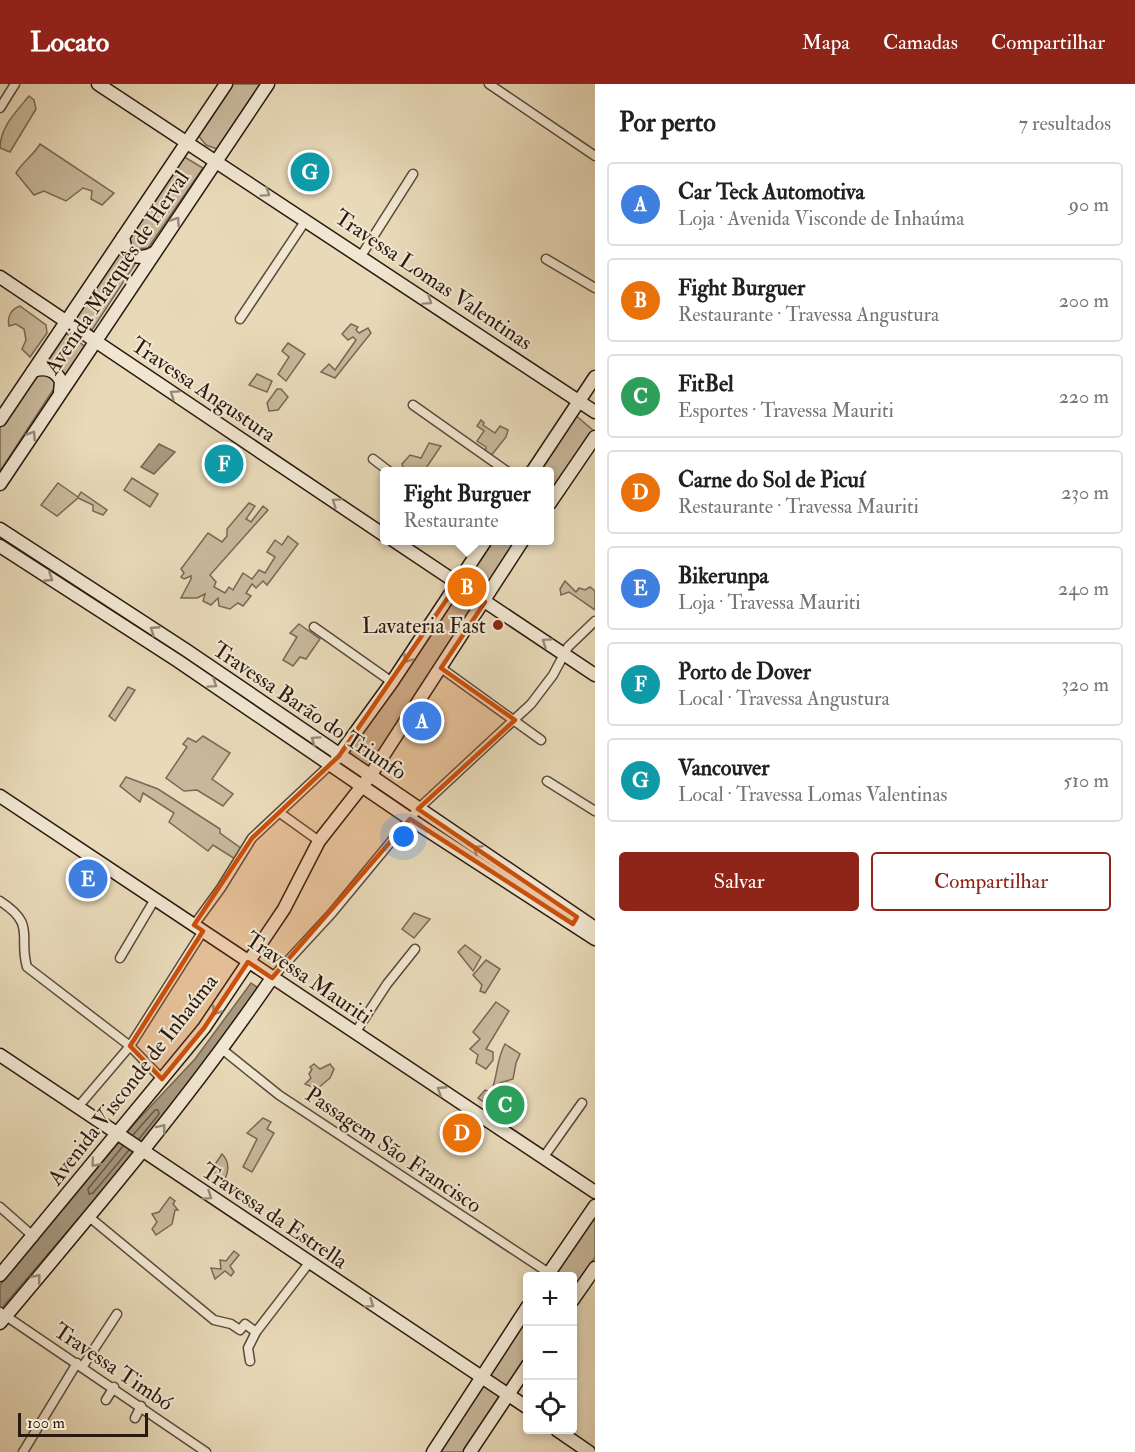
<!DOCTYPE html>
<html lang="pt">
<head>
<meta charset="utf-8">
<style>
	:root { --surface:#fff; --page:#f2f2f2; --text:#202124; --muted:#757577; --line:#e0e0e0; --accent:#8f2418 }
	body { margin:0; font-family:"IM FELL Double Pica",serif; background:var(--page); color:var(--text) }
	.controls { position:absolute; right:18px; bottom:18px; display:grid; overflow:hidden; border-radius:6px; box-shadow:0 3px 9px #0003 }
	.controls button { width:54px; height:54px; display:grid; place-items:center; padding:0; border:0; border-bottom:2px solid var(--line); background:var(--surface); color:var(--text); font:30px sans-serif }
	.scale { position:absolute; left:18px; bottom:15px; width:130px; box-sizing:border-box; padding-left:6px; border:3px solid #29190f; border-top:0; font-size:16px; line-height:21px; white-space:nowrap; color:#29190f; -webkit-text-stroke:4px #f0e6d1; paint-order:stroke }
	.you { position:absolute; left:404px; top:753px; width:21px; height:21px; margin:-15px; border:4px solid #fff; border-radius:50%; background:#1a73e8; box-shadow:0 0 0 9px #1a73e833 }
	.badge { display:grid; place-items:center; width:39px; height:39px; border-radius:50%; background:var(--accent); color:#fff; font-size:20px; font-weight:700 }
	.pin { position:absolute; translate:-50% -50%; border:3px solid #fff; box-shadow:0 2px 6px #0006 }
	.popup { position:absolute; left:380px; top:383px; width:174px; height:78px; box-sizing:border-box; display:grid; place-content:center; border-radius:6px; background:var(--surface); filter:drop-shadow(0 2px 4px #0005); font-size:20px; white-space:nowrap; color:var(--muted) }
	.popup b { font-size:22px; color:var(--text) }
	.popup::after { content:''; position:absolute; left:50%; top:100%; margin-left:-12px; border:12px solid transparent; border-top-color:var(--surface) }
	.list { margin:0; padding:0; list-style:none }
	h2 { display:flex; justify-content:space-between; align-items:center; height:78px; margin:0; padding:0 24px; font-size:26px }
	h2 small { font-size:20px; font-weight:400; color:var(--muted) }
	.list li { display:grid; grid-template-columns:39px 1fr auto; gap:18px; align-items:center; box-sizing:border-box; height:84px; margin:0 12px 12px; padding:0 12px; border:2px solid var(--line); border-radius:6px }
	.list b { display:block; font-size:22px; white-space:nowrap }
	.list p { margin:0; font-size:20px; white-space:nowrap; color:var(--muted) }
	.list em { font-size:20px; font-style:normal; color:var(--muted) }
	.actions { display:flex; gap:12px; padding:18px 24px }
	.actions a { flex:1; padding:14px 0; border:2px solid var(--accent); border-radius:6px; text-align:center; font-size:21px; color:var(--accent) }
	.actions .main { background:var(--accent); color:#fff }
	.icon { flex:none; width:33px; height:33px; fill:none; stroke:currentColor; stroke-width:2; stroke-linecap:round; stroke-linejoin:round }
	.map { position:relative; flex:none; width:595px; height:1368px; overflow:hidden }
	header { display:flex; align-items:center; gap:36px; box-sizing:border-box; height:84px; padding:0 30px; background:var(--accent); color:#fff }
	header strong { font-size:28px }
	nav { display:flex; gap:33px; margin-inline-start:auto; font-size:21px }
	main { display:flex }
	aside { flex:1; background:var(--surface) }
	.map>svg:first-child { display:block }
</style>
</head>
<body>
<header>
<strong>Locato</strong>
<nav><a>Mapa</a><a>Camadas</a><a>Compartilhar</a></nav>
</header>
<main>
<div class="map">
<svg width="595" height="1368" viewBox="0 0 595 1368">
	<rect width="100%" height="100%" fill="#e8d9b8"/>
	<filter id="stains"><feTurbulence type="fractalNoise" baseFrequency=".00333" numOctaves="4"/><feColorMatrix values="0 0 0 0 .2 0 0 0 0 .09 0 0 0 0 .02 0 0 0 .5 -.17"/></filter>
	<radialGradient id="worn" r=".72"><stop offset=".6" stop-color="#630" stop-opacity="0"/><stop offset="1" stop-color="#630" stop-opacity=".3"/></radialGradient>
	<g fill="#c8b89b" stroke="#786855" stroke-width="1.5">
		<polygon points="230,0 260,0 217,65 206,61 197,50"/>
		<path d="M29 12 34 16 36 25 10 68 0 64C0 43 16 28 29 12Z"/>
		<path d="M40 60 114 109 102 121 91 115 92 107 83 104 66 117 44 107 34 111 16 89C23 77 33 72 40 60Z"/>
		<polygon points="181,71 203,84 148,164 132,165 128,155"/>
		<polygon points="119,165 137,177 92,246 73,234"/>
		<path d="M20 222 46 241 47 249 30 273 22 265 26 256 24 245 16 240 9 242C7 233 11 225 20 222Z"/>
		<polygon points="351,240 358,243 356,246 359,249 368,244 371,249 335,294 321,288 329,280 335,286 356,256 353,253 348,256 342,250"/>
		<polygon points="64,248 86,263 62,297 38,284"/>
		<polygon points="288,259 305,270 286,297 278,290 289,273 282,267"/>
		<polygon points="42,288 55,295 55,303 0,387 0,343 32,296"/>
		<polygon points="257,290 272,297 267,308 249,301"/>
		<polygon points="277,305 281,305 288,313 278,326 269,327 267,319"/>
		<polygon points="573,329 595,348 550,417 550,388 535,388"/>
		<polygon points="481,336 484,339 483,341 495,349 500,342 508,346 506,353 490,373 485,370 486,363 477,357 484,347 477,342"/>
		<polygon points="429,359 441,362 424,387 404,387 402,380 410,371 421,374"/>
		<polygon points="132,394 158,410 150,423 124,406"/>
		<polygon points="58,399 78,413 81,408 107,426 103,431 93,427 93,421 78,414 57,432 41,421"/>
		<polygon points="249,419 255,422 246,435 251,438 263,422 268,426 210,491 216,498 214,503 225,509 229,503 233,506 243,489 252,495 259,486 265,489 275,473 267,468 275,456 282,461 288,452 298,460 267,501 263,497 256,504 252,500 246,509 251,512 243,522 238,519 230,525 219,522 218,514 211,521 203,517 205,510 197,514 181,514 191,495 191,492 184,495 181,493 184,489 181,485 208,449 222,458 227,452 227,445"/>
		<polygon points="489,457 523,457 485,513 462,497"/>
		<polygon points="565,497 576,508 579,504 585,506 590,503 595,507 595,526 569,508 561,511 560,505"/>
		<polygon points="455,511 474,525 367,686 343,672"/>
		<polygon points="299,540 320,555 306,575 300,573 293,582 283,576 297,553 290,549"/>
		<polygon points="128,603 135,606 115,637 109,632"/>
		<polygon points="203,652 230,669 212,695 233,710 223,722 197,706 184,707 166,694 187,663 183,660 188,654 196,658"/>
		<polygon points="126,693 158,705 220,745 220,749 242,765 235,775 213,761 208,767 169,738 174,729 143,709 140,718 120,702"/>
		<polygon points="414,829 430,835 414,854 402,845"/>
		<polygon points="465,861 481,873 473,887 458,868"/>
		<polygon points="486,876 500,885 485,909 480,907 482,901 473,891"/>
		<polygon points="496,918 509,927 486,965 493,968 493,976 486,985 476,979 478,971 470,965 480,955 473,948"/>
		<path d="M505 960 520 970 516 979 513 995 500 999 491 1014 498 1018 493 1024 478 1014 485 1006 491 1008C498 992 496 976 505 960Z"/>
		<polygon points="314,980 320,985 330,980 334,985 330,994 317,1005 305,1000 311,994 309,990 312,985 310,983"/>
		<polygon points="263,1034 271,1038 267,1045 274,1049 252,1088 243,1083 257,1055 247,1049"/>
		<path d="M222 1070C229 1077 229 1086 225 1095L215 1090 214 1082Z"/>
		<polygon points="170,1113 175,1117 173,1120 178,1126 175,1126 172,1140 156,1151 152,1145 157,1138 152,1130 159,1128"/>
		<polygon points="595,1132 595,1173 573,1207 572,1192 554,1192"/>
		<polygon points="234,1167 239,1171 230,1182 234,1188 231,1192 225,1187 215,1195 211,1184 221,1185 220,1176 226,1177"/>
		<polygon points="527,1232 527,1274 464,1368 437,1368"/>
	</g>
	<g fill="#a7987f" stroke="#756552" stroke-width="1.5">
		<polygon points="159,360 175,368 154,390 141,383"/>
		<polygon points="251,899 260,905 149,1052 0,1226 0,1201 135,1039 195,975"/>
	</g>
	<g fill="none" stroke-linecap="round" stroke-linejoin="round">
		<g stroke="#685847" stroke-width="1.5">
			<polyline points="133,1051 155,1026 158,1026 159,1030 139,1055"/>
			<polyline points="123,1062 88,1105 89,1110 93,1109 129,1066"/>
		</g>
		<g stroke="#594939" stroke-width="11">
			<g id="street">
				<polyline points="489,0 595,72"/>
				<polyline points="0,24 15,0"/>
				<polyline points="361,172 413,90"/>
				<polyline points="546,175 595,204"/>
				<polyline points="240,235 306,136"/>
				<polyline points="413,321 508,388"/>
				<polyline points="373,375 390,388"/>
				<polyline points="314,543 392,598"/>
				<polyline points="441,584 541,656"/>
				<polyline points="547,697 595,727"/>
				<polyline points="280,729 319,757"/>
				<path d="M0 817C37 841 18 852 27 883L130 962 78 1023"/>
				<polyline points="194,841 221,804 252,754 333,678"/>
				<polyline points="120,874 155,815"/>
				<polyline points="272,894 332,829 418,725 531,620 553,591 568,563 595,537"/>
				<polyline points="355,949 387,900 415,865"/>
				<polyline points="223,966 279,1011 549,1189"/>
				<polyline points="162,995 130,962 203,847"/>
				<polyline points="543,1074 582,1019"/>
				<polyline points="0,1123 34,1153"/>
				<polyline points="88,1132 214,1236 231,1240 240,1246 245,1240 256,1248"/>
				<polyline points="0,1228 206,1368"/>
				<polyline points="250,1277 248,1264 256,1248 309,1179"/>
				<polyline points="83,1282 117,1230"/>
				<polyline points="106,1316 114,1303"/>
				<polyline points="135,1334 141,1322"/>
				<polyline points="23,1368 77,1279"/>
			</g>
		</g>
		<g stroke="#29190f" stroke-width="15">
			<g id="secondary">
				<polyline points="98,0 595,328"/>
				<path d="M123 153 126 167C135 174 144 175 154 169"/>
				<polyline points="0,193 384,451"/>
				<path d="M33 287C45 283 55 285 61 297L60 309"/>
				<polyline points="0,336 226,0"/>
				<polyline points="532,388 595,293"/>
				<polyline points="0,400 268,0"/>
				<polyline points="550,419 595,353"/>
				<polyline points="0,445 186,566 595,844"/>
				<polyline points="393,456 595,591"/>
				<polyline points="0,462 178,577 410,735 595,855"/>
				<polyline points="337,674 392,598 486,456"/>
				<polyline points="0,712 595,1108"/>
				<polyline points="0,971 528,1324"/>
				<polyline points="0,1191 204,944 284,825 319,757 370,692 523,456"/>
				<polyline points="547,1192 595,1122"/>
				<polyline points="572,1217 595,1184"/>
				<path d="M0 1239C94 1127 189 1015 272 894"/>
				<polyline points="557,1346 589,1368"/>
				<polyline points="433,1368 528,1222"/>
				<polyline points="470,1368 528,1281"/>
			</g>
		</g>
		<use href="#street" stroke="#f0e6d1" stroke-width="8"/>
		<use href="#secondary" stroke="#f0e6d1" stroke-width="12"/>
	</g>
	<defs><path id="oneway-chevron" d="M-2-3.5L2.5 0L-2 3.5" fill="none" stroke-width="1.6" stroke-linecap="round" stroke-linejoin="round" transform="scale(1.5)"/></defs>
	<g stroke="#968a7a">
		<use href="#oneway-chevron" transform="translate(266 109) rotate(34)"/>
		<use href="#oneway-chevron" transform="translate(176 137) rotate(-56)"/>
		<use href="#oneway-chevron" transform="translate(428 217) rotate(34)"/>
		<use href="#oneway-chevron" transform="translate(174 310) rotate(-146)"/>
		<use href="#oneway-chevron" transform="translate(32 351) rotate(-57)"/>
		<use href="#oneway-chevron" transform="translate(336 418) rotate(-146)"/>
		<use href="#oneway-chevron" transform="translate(49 494) rotate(33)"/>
		<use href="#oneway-chevron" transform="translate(154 546) rotate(-147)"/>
		<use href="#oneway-chevron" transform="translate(546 558) rotate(-146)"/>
		<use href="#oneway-chevron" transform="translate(407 575) rotate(124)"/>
		<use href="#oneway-chevron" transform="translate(213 600) rotate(34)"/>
		<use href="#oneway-chevron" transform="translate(315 656) rotate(-145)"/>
		<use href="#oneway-chevron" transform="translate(477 765) rotate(-146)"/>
		<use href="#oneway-chevron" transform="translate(216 927) rotate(123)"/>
		<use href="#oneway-chevron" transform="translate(441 1006) rotate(-147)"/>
		<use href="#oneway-chevron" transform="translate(162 1044) rotate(-52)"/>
		<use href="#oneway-chevron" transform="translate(95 1079) rotate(130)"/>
		<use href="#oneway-chevron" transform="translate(208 1112) rotate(34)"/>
		<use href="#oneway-chevron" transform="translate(37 1194) rotate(-50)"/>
		<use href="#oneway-chevron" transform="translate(370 1220) rotate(34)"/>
	</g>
	<path fill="#cb4f0c" fill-opacity="0.2" stroke="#cb4f0c" stroke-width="4.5" stroke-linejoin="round" d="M458 499 485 518 441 584 515 636 418 725 577 833 573 840 410 735 272 894 248 878 204 944 162 995 130 962 203 847 194 841 252 754 339 672Z"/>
	<circle fill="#8f2418" stroke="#f0e6d1" stroke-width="2" cx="498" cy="541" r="6"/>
	<g text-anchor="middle" stroke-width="4.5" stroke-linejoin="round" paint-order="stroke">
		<g font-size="22" fill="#29190f" stroke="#f0e6d1">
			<text transform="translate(116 188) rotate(-56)" y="8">Avenida Marquês de Herval</text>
			<text transform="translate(434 195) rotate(34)" y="8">Travessa Lomas Valentinas</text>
			<text transform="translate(204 305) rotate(34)" y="8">Travessa Angustura</text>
			<text transform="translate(310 626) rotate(34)" y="8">Travessa Barão do Triunfo</text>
			<text transform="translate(309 893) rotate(34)" y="8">Travessa Mauriti</text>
			<text transform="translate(132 995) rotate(-52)" y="8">Avenida Visconde de Inhaúma</text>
			<text transform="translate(394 1065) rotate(34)" y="8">Passagem São Francisco</text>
			<text transform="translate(275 1131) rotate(34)" y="8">Travessa da Estrella</text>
			<text transform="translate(114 1282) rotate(34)" y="8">Travessa Timbó</text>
		</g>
		<g font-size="22" fill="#29190f" stroke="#f0e6d1" text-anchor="end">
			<text x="486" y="549">Lavateria Fast</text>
		</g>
	</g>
	<rect width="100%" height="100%" filter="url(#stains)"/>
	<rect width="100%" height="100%" fill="url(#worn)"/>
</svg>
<div class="controls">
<button>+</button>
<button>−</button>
<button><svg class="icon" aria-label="locate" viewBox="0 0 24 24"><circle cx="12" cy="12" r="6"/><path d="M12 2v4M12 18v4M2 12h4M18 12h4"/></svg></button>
</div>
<div class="scale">100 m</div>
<div class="you"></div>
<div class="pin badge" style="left:422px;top:637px;background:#3f7fe0">A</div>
<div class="pin badge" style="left:467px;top:503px;background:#e8710a">B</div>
<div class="popup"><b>Fight Burguer</b>Restaurante</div>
<div class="pin badge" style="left:505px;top:1021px;background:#2e9e5b">C</div>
<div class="pin badge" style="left:462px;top:1049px;background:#e8710a">D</div>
<div class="pin badge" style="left:88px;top:795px;background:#3f7fe0">E</div>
<div class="pin badge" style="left:224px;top:380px;background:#0f9aa8">F</div>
<div class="pin badge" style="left:310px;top:88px;background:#0f9aa8">G</div>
</div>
<aside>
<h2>Por perto<small>7 resultados</small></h2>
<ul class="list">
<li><span class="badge" style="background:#3f7fe0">A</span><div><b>Car Teck Automotiva</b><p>Loja · Avenida Visconde de Inhaúma</p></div><em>90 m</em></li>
<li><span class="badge" style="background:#e8710a">B</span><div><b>Fight Burguer</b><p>Restaurante · Travessa Angustura</p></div><em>200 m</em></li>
<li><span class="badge" style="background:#2e9e5b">C</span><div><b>FitBel</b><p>Esportes · Travessa Mauriti</p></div><em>220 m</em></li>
<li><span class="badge" style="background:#e8710a">D</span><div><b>Carne do Sol de Picuí</b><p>Restaurante · Travessa Mauriti</p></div><em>230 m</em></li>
<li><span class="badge" style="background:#3f7fe0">E</span><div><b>Bikerunpa</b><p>Loja · Travessa Mauriti</p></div><em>240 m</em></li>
<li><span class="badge" style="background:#0f9aa8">F</span><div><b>Porto de Dover</b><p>Local · Travessa Angustura</p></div><em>320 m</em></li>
<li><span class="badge" style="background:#0f9aa8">G</span><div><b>Vancouver</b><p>Local · Travessa Lomas Valentinas</p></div><em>510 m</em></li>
</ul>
<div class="actions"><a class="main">Salvar</a><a>Compartilhar</a></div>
</aside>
</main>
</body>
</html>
